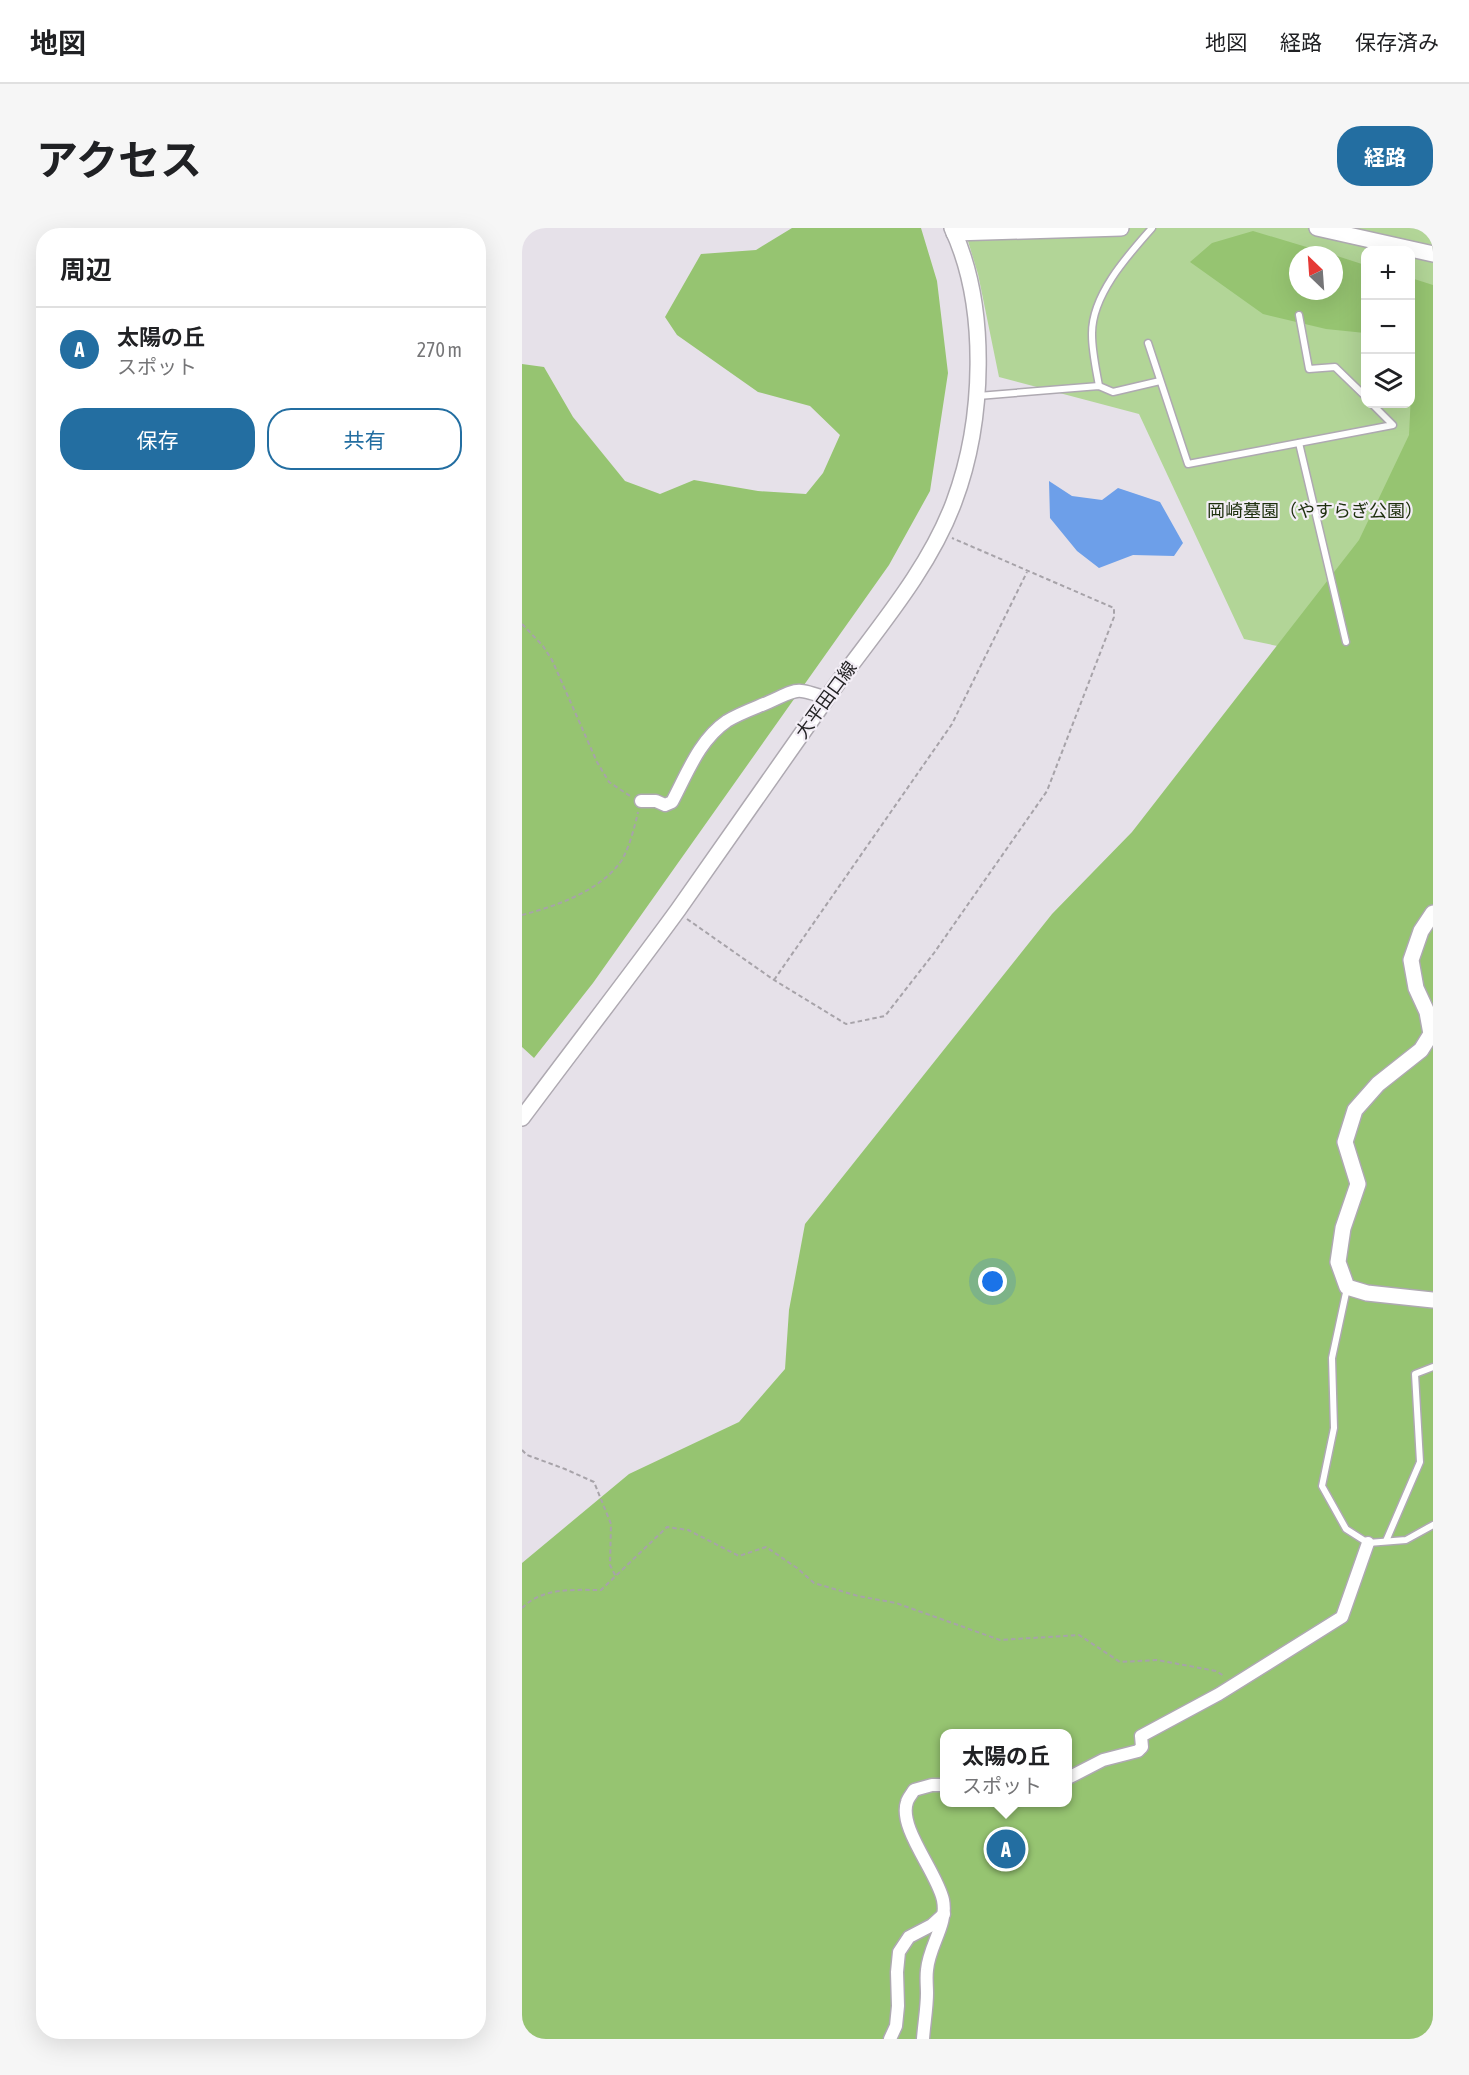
<!DOCTYPE html>
<html lang="ja">
<head>
<meta charset="utf-8">
<style>
	:root { --surface:#fff; --page:#f6f6f6; --text:#202124; --muted:#757577; --line:#e0e0e0; --accent:#236ea1 }
	body { margin:0; font-family:"Asap Condensed","Noto Sans JP",sans-serif; background:var(--page); color:var(--text) }
	.controls { position:absolute; right:18px; top:18px; display:grid; overflow:hidden; border-radius:12px; box-shadow:0 6px 24px #0002 }
	.controls button { width:54px; height:54px; display:grid; place-items:center; padding:0; border:0; border-bottom:2px solid var(--line); background:var(--surface); color:var(--text); font:30px sans-serif }
	.compass { position:absolute; left:767px; top:18px; width:54px; height:54px; border-radius:50%; background:var(--surface); box-shadow:0 6px 24px #0002; rotate:335deg }
	.you { position:absolute; left:471px; top:1054px; width:21px; height:21px; margin:-15px; border:4px solid #fff; border-radius:50%; background:#1a73e8; box-shadow:0 0 0 9px #1a73e833 }
	.badge { display:grid; place-items:center; width:39px; height:39px; border-radius:50%; background:var(--accent); color:#fff; font-size:20px; font-weight:700 }
	.pin { position:absolute; translate:-50% -50%; border:3px solid #fff; box-shadow:0 2px 6px #0006 }
	.popup { position:absolute; left:418px; top:1501px; width:132px; height:78px; box-sizing:border-box; display:grid; place-content:center; border-radius:12px; background:var(--surface); filter:drop-shadow(0 2px 4px #0005); font-size:20px; white-space:nowrap; color:var(--muted) }
	.popup b { font-size:22px; color:var(--text) }
	.popup::after { content:''; position:absolute; left:50%; top:100%; margin-left:-12px; border:12px solid transparent; border-top-color:var(--surface) }
	.list { margin:0; padding:0; list-style:none }
	h2 { display:flex; justify-content:space-between; align-items:center; height:78px; margin:0; padding:0 24px; font-size:26px }
	h2 small { font-size:20px; font-weight:400; color:var(--muted) }
	.list li { display:grid; grid-template-columns:39px 1fr auto; gap:18px; align-items:center; box-sizing:border-box; height:84px; padding:0 24px; border-top:2px solid var(--line) }
	.list b { display:block; font-size:22px; white-space:nowrap }
	.list p { margin:0; font-size:20px; white-space:nowrap; color:var(--muted) }
	.list em { font-size:20px; font-style:normal; color:var(--muted) }
	.actions { display:flex; gap:12px; padding:18px 24px }
	.actions a { flex:1; padding:14px 0; border:2px solid var(--accent); border-radius:24px; text-align:center; font-size:21px; color:var(--accent) }
	.actions .main { background:var(--accent); color:#fff }
	.icon { flex:none; width:33px; height:33px; fill:none; stroke:currentColor; stroke-width:2; stroke-linecap:round; stroke-linejoin:round }
	.map { position:relative; flex:none; width:911px; height:1811px; overflow:hidden; border-radius:24px }
	header { display:flex; align-items:center; gap:36px; box-sizing:border-box; height:84px; padding:0 30px; background:var(--surface); border-bottom:2px solid var(--line) }
	header strong { font-size:28px }
	nav { display:flex; gap:33px; margin-inline-start:auto; font-size:21px }
	.intro { display:flex; align-items:center; justify-content:space-between; box-sizing:border-box; height:144px; padding:0 36px }
	h1 { margin:0; font-size:42px }
	.button { padding:15px 27px; border-radius:24px; background:var(--accent); color:#fff; font-size:21px; font-weight:700 }
	main { display:flex; gap:36px; padding:0 36px }
	aside { flex:1; background:var(--surface); border-radius:24px; box-shadow:0 6px 24px #0002 }
	.map>svg:first-child { display:block }
</style>
</head>
<body>
<header>
<strong>地図</strong>
<nav><a>地図</a><a>経路</a><a>保存済み</a></nav>
</header>
<div class="intro"><h1>アクセス</h1><a class="button">経路</a></div>
<main>
<aside>
<h2>周辺<small></small></h2>
<ul class="list">
<li><span class="badge">A</span><div><b>太陽の丘</b><p>スポット</p></div><em>270 m</em></li>
</ul>
<div class="actions"><a class="main">保存</a><a>共有</a></div>
</aside>
<div class="map">
<svg width="911" height="1811" viewBox="0 0 911 1811">
	<rect width="100%" height="100%" fill="#e6e1e9"/>
	<path fill="#b2d597" fill-rule="evenodd" d="M442 0H911V324L838 435 722 411 617 186 477 149 456 46ZM844 22H888V176H844ZM776 27H812V63H776Z"/>
	<g fill="#96c471" fill-rule="evenodd">
		<polygon points="270,0 399,0 415,53 426,145 408,263 367,337 71,755 12,830 0,819 0,136 22,139 51,189 103,253 138,266 172,252 236,263 284,266 301,245 318,207 288,178 236,164 155,107 143,89 179,26 234,22"/>
		<polygon points="731,3 811,27 776,27 776,63 812,63 812,27 843,37 843,105 804,101 741,86 668,34 690,15"/>
		<path d="M889 50 911 57V1811H0V1335L107 1246 217 1194 263 1141 267 1082 283 996 530 686 610 604 837 312 887 207 890 146 888 144ZM422 1506H546V1574H422Z"/>
	</g>
	<polygon fill="#6d9fe9" points="527,253 550,268 580,272 596,260 638,274 661,315 652,328 611,327 577,340 555,323 528,290"/>
	<g fill="none" stroke-linecap="round" stroke-linejoin="round">
		<g stroke="#aea9b1" stroke-width="9">
			<g id="service">
				<polyline points="777,87 787,141 813,139 844,169"/>
				<polyline points="626,115 666,236 871,197 850,176"/>
				<path d="M577 158C574 141 570 123 570 107 569 68 605 28 630 0"/>
				<polyline points="456,168 577,158 591,164 638,153"/>
				<polyline points="777,215 824,414"/>
				<polyline points="825,1060 810,1130 812,1200 800,1258 824,1301 846,1315 884,1312 911,1297"/>
				<polyline points="864,1313 898,1234 893,1146 911,1139"/>
			</g>
		</g>
		<g stroke="#aea9b1" stroke-width="15">
			<g id="minor">
				<path d="M119 573H134L143 577 150 574C165 546 177 512 205 493 218 485 233 480 247 474 276 461 273 459 304 470"/>
				<polyline points="546,1550 581,1532 616,1523 620,1519 619,1508 697,1466 820,1389 846,1315"/>
				<polyline points="368,1811 374,1798 376,1778 375,1744 377,1724 387,1709 410,1697 422,1686"/>
				<path d="M401 1811C402 1796 405 1780 405 1765 405 1758 404 1750 405 1742 407 1717 426 1697 421 1672 415 1644 376 1600 385 1574 386 1570 390 1566 392 1562L410 1557H422"/>
			</g>
		</g>
		<g stroke="#aea9b1" stroke-width="18">
			<g id="tertiary">
				<polyline points="795,0 911,26"/>
				<polyline points="432,5 599,0"/>
				<polyline points="911,685 899,703 889,732 894,760 905,784 909,806 899,822 856,856 833,882 823,914 836,956 821,1000 816,1034 825,1059 845,1065 911,1072"/>
				<path d="M0 890C52 820 105 752 156 682 205 613 253 543 302 474 346 411 405 347 432 274 462 194 467 79 430 0"/>
			</g>
		</g>
		<g stroke="#a7a3a9" stroke-width="2" stroke-dasharray="4.5 3" stroke-linecap="butt">
			<polyline points="0,396 21,418 30,432 75,534 87,554 108,568"/>
			<path d="M0 687C34 678 75 664 97 636 106 625 113 598 116 584"/>
			<polyline points="165,691 252,752 324,796 363,788 412,725 525,563 592,389 592,380 430,310"/>
			<polyline points="252,752 430,496 505,344"/>
			<polyline points="0,1222 5,1227 43,1241 72,1254 89,1296 88,1337 94,1349"/>
			<path d="M0 1380C21 1359 52 1362 79 1362L145 1299 166 1302 217 1328 244 1319 275 1340 292 1355 336 1368 374 1375 478 1412 557 1407 598 1434 635 1432 694 1443 702 1448"/>
		</g>
		<use href="#service" stroke="#fff" stroke-width="6"/>
		<use href="#minor" stroke="#fff" stroke-width="12"/>
		<use href="#tertiary" stroke="#fff" stroke-width="15"/>
	</g>
	<g text-anchor="middle" stroke-width="4.5" stroke-linejoin="round" paint-order="stroke">
		<g font-size="18" fill="#1d2f0d" stroke="#f3eef6">
			<text x="793" y="289">岡崎墓園（やすらぎ公園）</text>
		</g>
		<g font-size="18" fill="#242325" stroke="#f3eef6">
			<text transform="translate(304 472) rotate(-54)" y="6">大平田口線</text>
		</g>
	</g>
</svg>
<div class="controls">
<button>+</button>
<button>−</button>
<button><svg class="icon" aria-label="layers" viewBox="0 0 24 24"><path d="M12 4l9 5-9 5-9-5zM3 14l9 5 9-5"/></svg></button>
</div>
<svg class="compass" viewBox="-18 -18 36 36"><path d="M0-13l5 13h-10z" fill="#e53935"/><path d="M0 13l5-13h-10z" fill="#757577"/></svg>
<div class="you"></div>
<div class="pin badge" style="left:484px;top:1621px">A</div>
<div class="popup"><b>太陽の丘</b>スポット</div>
</div>
</main>
</body>
</html>
